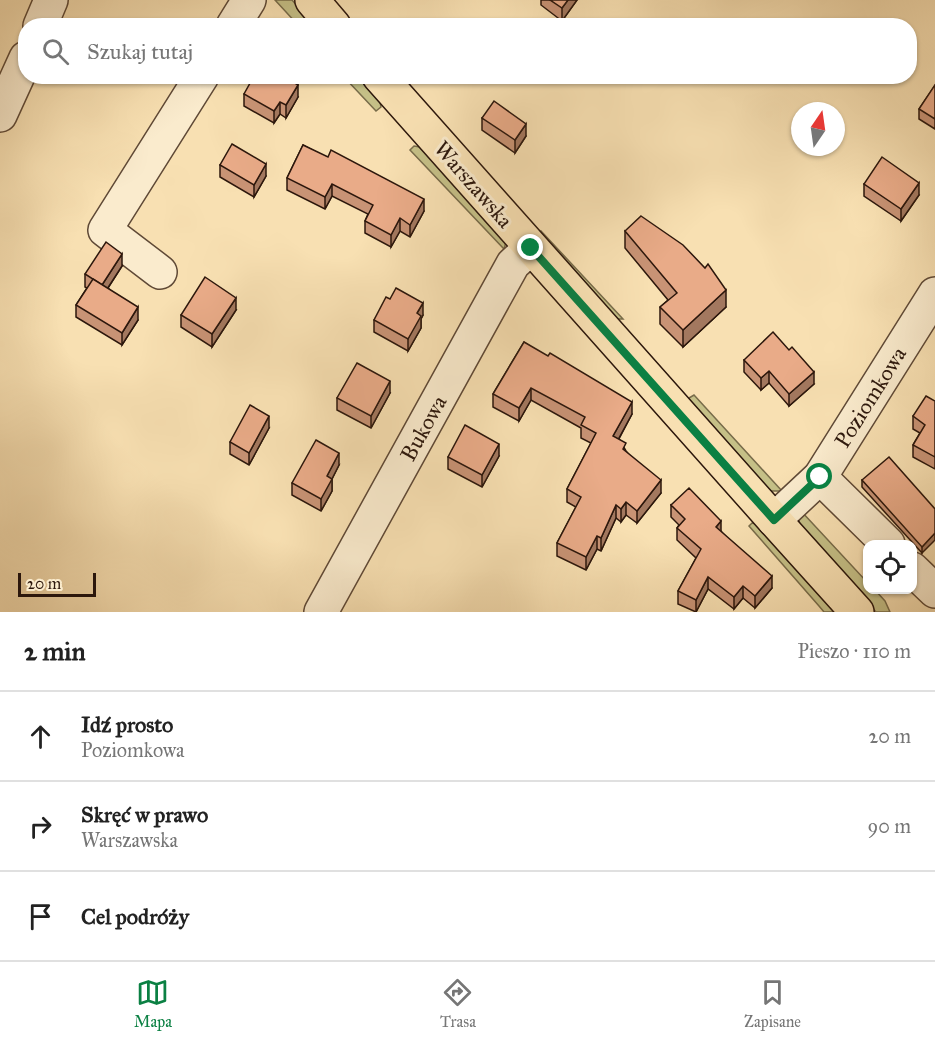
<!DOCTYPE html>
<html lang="pl">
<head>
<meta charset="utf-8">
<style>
	:root { --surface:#fff; --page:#f6f6f6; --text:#222; --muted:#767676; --line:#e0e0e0; --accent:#0b8043 }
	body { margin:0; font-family:"IM FELL Great Primer",serif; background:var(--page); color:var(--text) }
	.controls { position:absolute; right:18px; bottom:18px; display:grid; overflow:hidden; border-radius:12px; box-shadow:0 2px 4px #0004 }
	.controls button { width:54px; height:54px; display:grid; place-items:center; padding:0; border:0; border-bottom:2px solid var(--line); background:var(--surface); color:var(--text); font:30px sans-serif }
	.compass { position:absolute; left:791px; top:102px; width:54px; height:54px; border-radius:50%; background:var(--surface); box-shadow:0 2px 4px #0004; rotate:13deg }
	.scale { position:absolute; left:18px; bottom:15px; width:78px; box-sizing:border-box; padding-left:6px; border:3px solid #2c170c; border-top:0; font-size:16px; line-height:21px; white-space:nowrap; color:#2c170c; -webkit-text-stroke:4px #faebcd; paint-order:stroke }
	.stop { position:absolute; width:18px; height:18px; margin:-14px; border:4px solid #0b8043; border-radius:50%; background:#fff }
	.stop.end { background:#0b8043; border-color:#fff; box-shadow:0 2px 6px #0008 }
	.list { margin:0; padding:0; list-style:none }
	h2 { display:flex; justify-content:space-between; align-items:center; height:78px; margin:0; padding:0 24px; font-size:26px }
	h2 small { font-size:20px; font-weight:400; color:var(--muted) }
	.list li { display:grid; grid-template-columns:39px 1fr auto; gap:18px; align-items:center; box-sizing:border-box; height:90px; padding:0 24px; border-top:2px solid var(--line) }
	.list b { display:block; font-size:22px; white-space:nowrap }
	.list p { margin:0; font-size:20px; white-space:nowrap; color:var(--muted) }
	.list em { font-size:20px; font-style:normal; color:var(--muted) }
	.icon { flex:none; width:33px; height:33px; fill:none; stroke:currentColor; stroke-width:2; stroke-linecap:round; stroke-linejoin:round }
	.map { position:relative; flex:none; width:935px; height:612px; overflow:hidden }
	.search { position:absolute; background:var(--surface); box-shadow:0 2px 4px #0004; left:18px; right:18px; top:18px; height:66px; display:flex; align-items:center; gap:15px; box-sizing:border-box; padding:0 21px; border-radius:24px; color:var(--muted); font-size:22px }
	.sheet { height:348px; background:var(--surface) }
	nav { display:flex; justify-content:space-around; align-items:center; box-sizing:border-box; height:84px; border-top:2px solid var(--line); background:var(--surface); font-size:16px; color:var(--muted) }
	nav a { display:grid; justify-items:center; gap:3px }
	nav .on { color:var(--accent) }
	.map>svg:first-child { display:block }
</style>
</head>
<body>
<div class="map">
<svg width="935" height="612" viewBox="0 0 935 612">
	<rect width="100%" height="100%" fill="#f8e0b2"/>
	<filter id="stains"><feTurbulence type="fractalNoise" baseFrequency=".00333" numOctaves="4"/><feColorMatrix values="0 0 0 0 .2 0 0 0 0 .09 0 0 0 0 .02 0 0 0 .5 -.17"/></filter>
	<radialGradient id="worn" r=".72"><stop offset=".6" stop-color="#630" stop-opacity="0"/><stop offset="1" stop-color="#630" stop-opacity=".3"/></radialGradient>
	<g fill="#c5c087" stroke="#786c4a" stroke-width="1.5">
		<polygon points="275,0 292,0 314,25 298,25"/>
		<polygon points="344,77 358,77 380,102 381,107 376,111"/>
		<polygon points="414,146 420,147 506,242 504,249 410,150"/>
		<polygon points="541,231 623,319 617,319 539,234"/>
		<polygon points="694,395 782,491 771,491 764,487 689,404 689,398"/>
		<polygon points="801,511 867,582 868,590 875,590 885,601 890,612 876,612 800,528 799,519"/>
		<polygon points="752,523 756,524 837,612 824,612 819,606 749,526"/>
	</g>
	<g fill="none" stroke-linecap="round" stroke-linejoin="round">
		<g stroke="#5f4936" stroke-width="36">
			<g id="minor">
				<polyline points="40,26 51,0"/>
				<polyline points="233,26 249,0"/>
				<polyline points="0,115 26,58"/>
				<polyline points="160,272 105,230 202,76"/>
				<polyline points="820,477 888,544"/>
				<polyline points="774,520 820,477 935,294"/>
				<polyline points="912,569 935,591"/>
				<polyline points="321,612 513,264 531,248"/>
			</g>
		</g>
		<g stroke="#2c170c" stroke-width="36">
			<g id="major">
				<polyline points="312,0 334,26"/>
				<polyline points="379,76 774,520 857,612"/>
			</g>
		</g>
		<use href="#minor" stroke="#faebcd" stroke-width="33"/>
		<use href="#major" stroke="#f8e0b2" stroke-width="33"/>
	</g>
	<g fill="#c89375" stroke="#2c170c" stroke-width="1.5">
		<polygon points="541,0 577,0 562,21 541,5"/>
		<polygon points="935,85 935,129 919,119 919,109"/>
		<polygon points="244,94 298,97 286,118 280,114 274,123 244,106"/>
		<polygon points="482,118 526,136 515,153 482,130"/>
		<polygon points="303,145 424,211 410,237 400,231 391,247 365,233 365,221 368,214 332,196 325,209 287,190 287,178"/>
		<polygon points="220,165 266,176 254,197 220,177"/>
		<polygon points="864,184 919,195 901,221 864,196"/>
		<polygon points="625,231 726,307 683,347 660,324 660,307 668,300 625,248"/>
		<polygon points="122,266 108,288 138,320 122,345 76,317 76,305 87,288 85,287 85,274"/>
		<polygon points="390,299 423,315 421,319 421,328 408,351 374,332 374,320"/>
		<polygon points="236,310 212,347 181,327 181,315"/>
		<polygon points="524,342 632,414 619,439 626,451 661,493 637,523 626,515 621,522 616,518 601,551 597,549 586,570 557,556 557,543 576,507 567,502 567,489 591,443 581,438 581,428 531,400 519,421 493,407 493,394"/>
		<polygon points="744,360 814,384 789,406 769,383 761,390 744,372"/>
		<polygon points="390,393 371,428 337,410 337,398"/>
		<polygon points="935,401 935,469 913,457 913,445 920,433 913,429 913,416"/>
		<polygon points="269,428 249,465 230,454 230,442"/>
		<polygon points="499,456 482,487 448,469 448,457"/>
		<polygon points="339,465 332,479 332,491 321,511 292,495 292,483"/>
		<polygon points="862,480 935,509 922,553 862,487"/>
		<polygon points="671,505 721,531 772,588 755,608 743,598 734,609 708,589 696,612 678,604 678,591 696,558 677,540 677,528 679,525 671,517"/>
	</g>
	<g fill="#a3785f" stroke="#2c170c" stroke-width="1.5">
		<polygon points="568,0 577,0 562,21 562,8"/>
		<polygon points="298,85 298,97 286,118 286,105"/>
		<polygon points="280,102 280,114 274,123 274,111"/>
		<polygon points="526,124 526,136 515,153 515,140"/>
		<polygon points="266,164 266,176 254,197 254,185"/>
		<polygon points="919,183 919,195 901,221 901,209"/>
		<polygon points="332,184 332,196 325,209 325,197"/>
		<polygon points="424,199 424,211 410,237 410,225"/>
		<polygon points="400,218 400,231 391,247 391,235"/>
		<polygon points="122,254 122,266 102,297 102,285"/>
		<polygon points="726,290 726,307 683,347 683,330"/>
		<polygon points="236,298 236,310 212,347 212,334"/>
		<polygon points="423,303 423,315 421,319 421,328 408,351 408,339 417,313"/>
		<polygon points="138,307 138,320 122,345 122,333"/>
		<polygon points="769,371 769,383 761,390 761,378"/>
		<polygon points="814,372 814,384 789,406 789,394"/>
		<polygon points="390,381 390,393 371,428 371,416"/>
		<polygon points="531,388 531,400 519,421 519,408"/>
		<polygon points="632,402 632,414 613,449 613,436"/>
		<polygon points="269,416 269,428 249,465 249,453"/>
		<polygon points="499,444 499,456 482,487 482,475"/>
		<polygon points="339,453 339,465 332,479 332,491 321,511 321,499 327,476"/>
		<polygon points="661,480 661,493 637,523 637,511"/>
		<polygon points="626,502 626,515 621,522 621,509"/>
		<polygon points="616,505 616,518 601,551 601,538"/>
		<polygon points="721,521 721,534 716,527"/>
		<polygon points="935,533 935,540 922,553 922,547"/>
		<polygon points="597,536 597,549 586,570 586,557"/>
		<polygon points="772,576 772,588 755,608 755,596"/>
		<polygon points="708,577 708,589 696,612 696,600"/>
		<polygon points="743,586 743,598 734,609 734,597"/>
	</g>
	<g fill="#e9ab88" stroke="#2c170c" stroke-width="1.5">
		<polygon points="550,0 568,0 562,8"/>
		<polygon points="254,76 284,76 298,85 286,105 280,102 274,111 244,94"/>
		<polygon points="935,85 935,119 919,109"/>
		<polygon points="494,101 526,124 515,140 482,118"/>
		<polygon points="232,144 266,164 254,185 220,165"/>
		<polygon points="303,145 328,157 331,150 424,199 410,225 400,218 391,235 365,221 373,205 332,184 325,197 287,178"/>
		<polygon points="882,157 919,183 901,209 864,184"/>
		<polygon points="641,216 683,245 705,268 708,264 726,290 683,330 660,307 677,293 625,231"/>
		<polygon points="106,242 122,254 102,285 85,274"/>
		<polygon points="205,277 236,298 212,334 181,315"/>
		<polygon points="93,279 138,307 122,333 76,305"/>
		<polygon points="396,288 423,303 417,313 421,316 408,339 374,320 386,297 390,299"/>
		<polygon points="773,332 789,350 792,347 814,372 789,394 769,371 761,378 744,360"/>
		<polygon points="524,342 548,356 550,353 632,402 613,436 626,443 623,449 661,480 637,511 626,502 621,509 616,505 601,538 597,536 586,557 557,543 581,497 567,489 596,433 581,425 585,417 531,388 519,408 493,394"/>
		<polygon points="357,363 390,381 371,416 337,398"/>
		<polygon points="926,396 935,401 935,457 913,445 925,425 913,416"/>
		<polygon points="250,405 269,416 249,453 230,442"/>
		<polygon points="465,425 499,444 482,475 448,457"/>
		<polygon points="316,440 339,453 327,476 332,479 321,499 292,483"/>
		<polygon points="889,457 935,509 935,533 922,547 862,480"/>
		<polygon points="689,488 721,521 716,527 772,576 755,596 743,586 734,597 708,577 696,600 678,591 701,549 677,528 685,519 671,505"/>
	</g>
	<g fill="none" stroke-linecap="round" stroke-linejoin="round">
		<polyline stroke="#0b8043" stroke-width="8" points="531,248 774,520 820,477"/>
	</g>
	<g text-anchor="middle" stroke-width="6" stroke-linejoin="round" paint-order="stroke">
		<g font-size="22" fill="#2c170c" stroke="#faebcd">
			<text transform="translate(474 184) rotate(49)" y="8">Warszawska</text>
			<text transform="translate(870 397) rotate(-58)" y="8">Poziomkowa</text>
			<text transform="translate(423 428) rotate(-61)" y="8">Bukowa</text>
		</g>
	</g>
	<rect width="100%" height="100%" filter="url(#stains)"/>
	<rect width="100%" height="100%" fill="url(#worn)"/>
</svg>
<div class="controls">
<button><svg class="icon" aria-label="locate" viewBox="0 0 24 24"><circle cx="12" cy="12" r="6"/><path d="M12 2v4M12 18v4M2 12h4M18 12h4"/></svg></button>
</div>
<svg class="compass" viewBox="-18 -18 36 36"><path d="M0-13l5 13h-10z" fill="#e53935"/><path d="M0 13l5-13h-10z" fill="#767676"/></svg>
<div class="scale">20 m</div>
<div class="stop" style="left:820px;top:477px"></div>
<div class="stop end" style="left:531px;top:248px"></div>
<div class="search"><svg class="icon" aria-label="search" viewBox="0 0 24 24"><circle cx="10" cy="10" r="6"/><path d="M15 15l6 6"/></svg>Szukaj tutaj</div>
</div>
<section class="sheet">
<h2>2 min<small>Pieszo · 110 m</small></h2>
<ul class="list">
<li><svg class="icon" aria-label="ahead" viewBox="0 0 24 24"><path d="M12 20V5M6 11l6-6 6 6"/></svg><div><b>Idź prosto</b><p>Poziomkowa</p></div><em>20 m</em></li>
<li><svg class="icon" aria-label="right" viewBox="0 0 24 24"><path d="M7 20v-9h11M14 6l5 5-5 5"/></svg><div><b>Skręć w prawo</b><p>Warszawska</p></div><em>90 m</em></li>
<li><svg class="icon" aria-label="arrive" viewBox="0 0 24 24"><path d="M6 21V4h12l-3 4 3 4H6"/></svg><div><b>Cel podróży</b></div></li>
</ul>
</section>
<nav>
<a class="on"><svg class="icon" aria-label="map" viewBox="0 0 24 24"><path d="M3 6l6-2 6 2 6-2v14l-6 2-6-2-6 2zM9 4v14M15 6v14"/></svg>Mapa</a>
<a><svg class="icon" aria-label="directions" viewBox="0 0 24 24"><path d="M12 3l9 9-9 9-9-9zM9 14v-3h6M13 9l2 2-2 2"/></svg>Trasa</a>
<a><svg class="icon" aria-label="saved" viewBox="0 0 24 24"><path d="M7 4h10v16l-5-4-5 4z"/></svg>Zapisane</a>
</nav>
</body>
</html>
